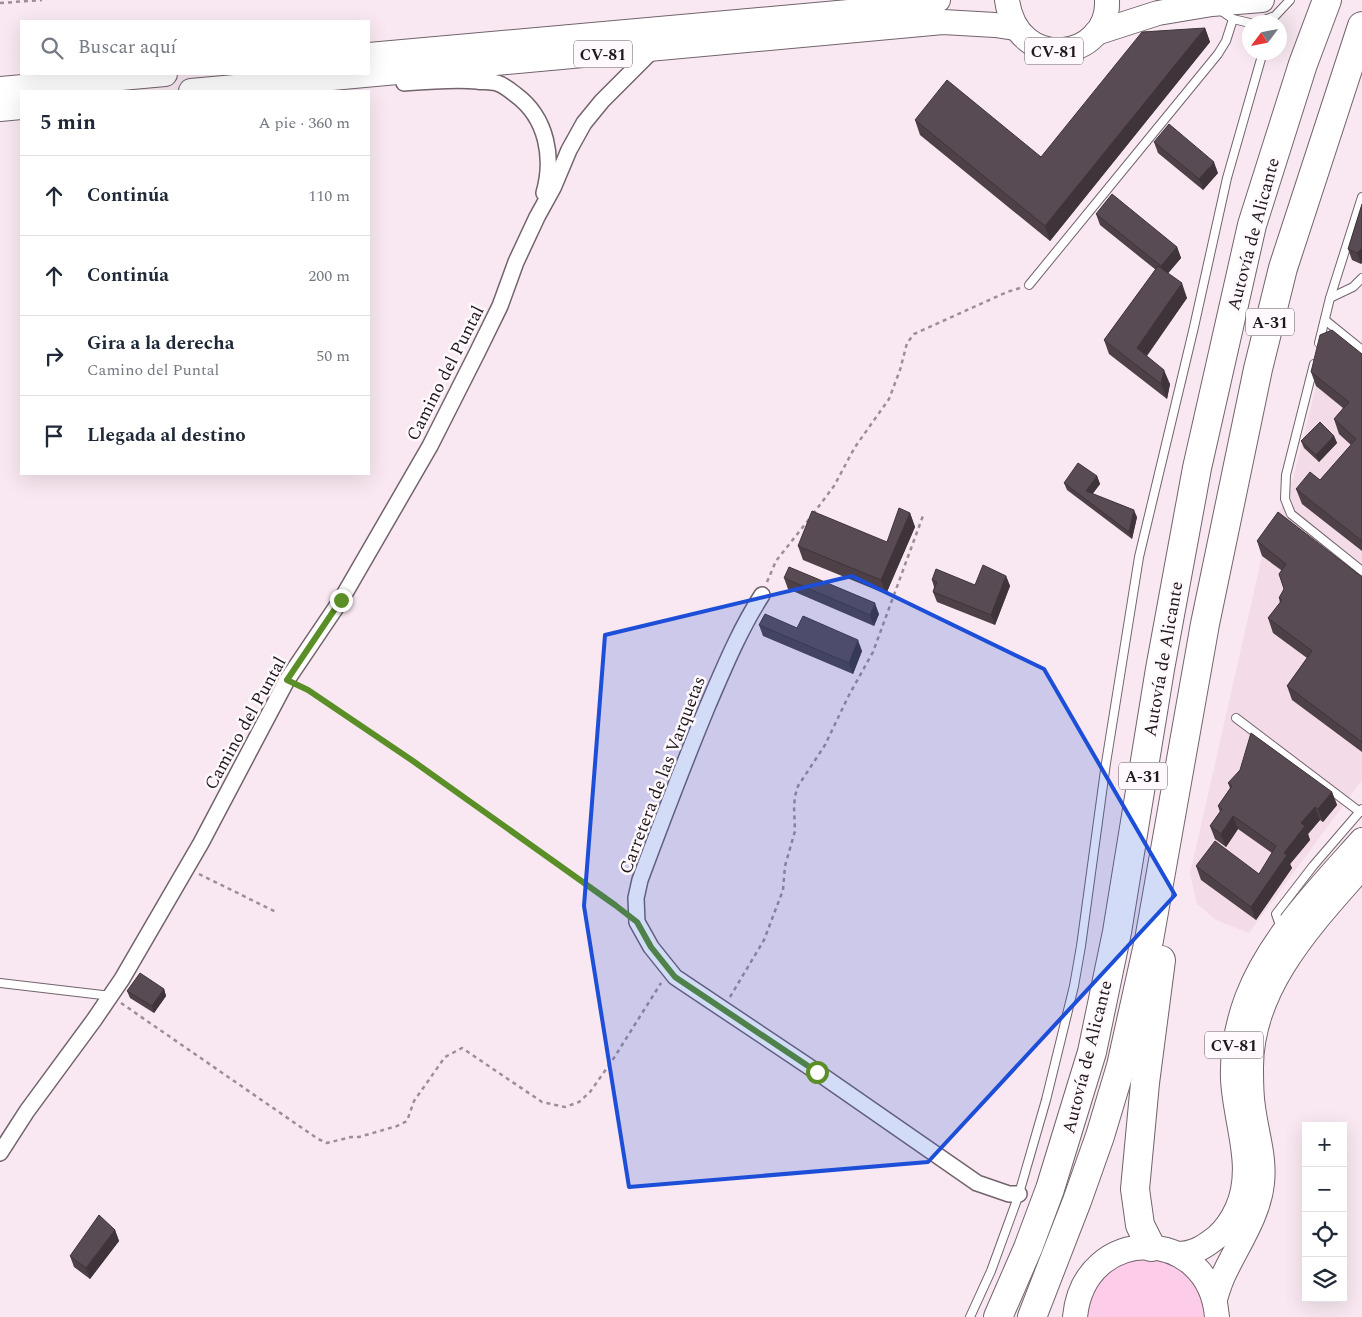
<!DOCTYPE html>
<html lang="es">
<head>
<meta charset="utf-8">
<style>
	:root { --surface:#fff; --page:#f6f6f7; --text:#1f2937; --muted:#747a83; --line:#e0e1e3 }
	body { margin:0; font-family:Spectral,serif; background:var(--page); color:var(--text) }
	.controls { position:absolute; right:15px; bottom:15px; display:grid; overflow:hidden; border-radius:0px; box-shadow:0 5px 20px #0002 }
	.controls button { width:45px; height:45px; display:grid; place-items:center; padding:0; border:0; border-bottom:1px solid var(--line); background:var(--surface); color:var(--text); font:25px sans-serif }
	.compass { position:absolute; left:1242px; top:15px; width:45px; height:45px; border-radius:50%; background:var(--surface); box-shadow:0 5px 20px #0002; rotate:238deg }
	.stop { position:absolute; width:15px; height:15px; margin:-11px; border:4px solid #5a8f27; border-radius:50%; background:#fff }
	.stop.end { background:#5a8f27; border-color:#fff; box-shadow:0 1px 5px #0008 }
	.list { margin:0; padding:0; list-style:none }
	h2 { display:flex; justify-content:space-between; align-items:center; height:65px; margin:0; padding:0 20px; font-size:21px }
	h2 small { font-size:16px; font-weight:400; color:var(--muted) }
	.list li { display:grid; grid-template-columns:32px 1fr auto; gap:15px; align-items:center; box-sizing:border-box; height:80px; padding:0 20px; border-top:1px solid var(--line) }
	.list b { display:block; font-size:19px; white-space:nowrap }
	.list p { margin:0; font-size:16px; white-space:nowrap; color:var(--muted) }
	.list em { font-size:16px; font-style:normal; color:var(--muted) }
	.icon { flex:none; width:28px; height:28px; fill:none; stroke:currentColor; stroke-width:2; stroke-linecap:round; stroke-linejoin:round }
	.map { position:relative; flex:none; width:1362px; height:1317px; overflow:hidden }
	.search { position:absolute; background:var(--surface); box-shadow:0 5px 20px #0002; left:20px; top:20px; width:350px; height:55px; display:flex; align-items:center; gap:12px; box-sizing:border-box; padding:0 18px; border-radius:0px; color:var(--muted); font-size:19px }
	.panel { position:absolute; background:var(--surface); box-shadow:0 5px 20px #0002; left:20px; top:90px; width:350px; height:385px; border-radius:0px }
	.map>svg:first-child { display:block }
</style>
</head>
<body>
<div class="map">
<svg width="1362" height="1317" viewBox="0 0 1362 1317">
	<rect width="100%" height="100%" fill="#f9e8f1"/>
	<polygon fill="#f3dbe8" points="1325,350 1362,363 1362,780 1249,933 1216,920 1197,904 1190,874 1262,556 1293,479"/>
	<polygon fill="#fdcce9" points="1177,1254 1217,1317 1075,1317 1103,1261"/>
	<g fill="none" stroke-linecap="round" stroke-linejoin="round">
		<g stroke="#72636c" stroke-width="10">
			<g id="lane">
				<polyline points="1220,10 1233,19 1250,23"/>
				<polyline points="1259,22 1275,16 1290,0"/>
				<polyline points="1029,285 1218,54 1226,41 1233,19"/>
				<polyline points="1330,298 1353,287 1362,278"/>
				<polyline points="1325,320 1362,350"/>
				<polyline points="1319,343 1330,298 1362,197"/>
				<polyline points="1314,364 1286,475 1285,499 1291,514 1362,571"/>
				<polyline points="1236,718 1360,812"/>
				<polyline points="1281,928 1276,914 1313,866 1362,809"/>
				<polyline points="0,983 111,996"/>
				<polyline points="970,1317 991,1271 1018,1197 1046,1100 1074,986 1081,946 1106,763 1139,557 1194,327 1227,178 1263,52"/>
			</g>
		</g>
		<g stroke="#72636c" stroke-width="18">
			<g id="street">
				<path d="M404 83C429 81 453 79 477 81 483 82 491 81 497 83 504 85 511 91 516 95 547 118 554 158 544 193"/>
				<path d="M762 595C740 629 724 668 708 705 684 763 662 821 640 880L636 898 637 922 651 947 675 977 817 1072 977 1183 1009 1194H1019"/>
				<polyline points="0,1153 27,1111 94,1020 122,979 201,843 287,680 341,600 430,446 477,353 500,306 516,262 537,217 553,188 569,150 584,123 602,101 654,49"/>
			</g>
		</g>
		<g stroke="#72636c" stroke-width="26">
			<g id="primary">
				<path d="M1007 0C1017 74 1110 60 1107 0"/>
				<polyline points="1096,33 1158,13 1212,4 1262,0"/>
				<polyline points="369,55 904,7 938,0"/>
				<polyline points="0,89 165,74"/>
				<polyline points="191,91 943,22 995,25 1015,28"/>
				<polyline points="0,109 21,107"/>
				<path d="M1177 1254C1194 1254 1204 1247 1217 1237 1226 1229 1232 1220 1237 1209 1256 1167 1235 1123 1233 1079 1232 1051 1237 1025 1247 998 1269 939 1321 886 1362 840"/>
				<path d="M1215 1299C1218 1289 1221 1279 1226 1270 1239 1243 1259 1214 1262 1183 1265 1157 1256 1132 1253 1107 1251 1095 1251 1082 1251 1069 1250 988 1312 924 1362 867"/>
				<path d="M1075 1317C1084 1223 1210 1225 1217 1317"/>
			</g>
		</g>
		<g stroke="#72636c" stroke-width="30">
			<g id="highway">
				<polyline points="1151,1247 1140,1225 1135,1189 1145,1083 1161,960"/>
				<polyline points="998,1317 1028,1248 1050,1189 1092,1052 1117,932 1160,669 1197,468 1252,225 1303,64 1327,0"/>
				<polyline points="1032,1317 1077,1201 1100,1136 1121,1066 1149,940 1205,624 1258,369 1283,268 1362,26"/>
			</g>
		</g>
		<g stroke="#9b8f96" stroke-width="2.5" stroke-dasharray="4 4" stroke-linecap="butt">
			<polyline points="0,3 42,0"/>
			<polyline points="813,514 834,486 855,447 889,399 900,370 907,343 914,334 1007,292 1020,288"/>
			<polyline points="767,582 776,561 810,518"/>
			<polyline points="300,686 413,761 622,910"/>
			<polyline points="199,874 276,912"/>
			<polyline points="730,997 764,940 783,890 785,866 795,831 794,807 795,796 798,786 825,745 848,697 873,652 924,513"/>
			<polyline points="121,1003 318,1139 327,1143 351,1137 359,1137 397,1126 407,1121 414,1101 445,1057 462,1048 542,1102 565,1107 579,1102 590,1092 612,1061 661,983"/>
		</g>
		<use href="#lane" stroke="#fff" stroke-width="8"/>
		<use href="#street" stroke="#fff" stroke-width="15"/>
		<use href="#primary" stroke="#fff" stroke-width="24"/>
		<use href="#highway" stroke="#fff" stroke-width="28"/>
	</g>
	<g fill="#4d4047">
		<polygon points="1205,28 1210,42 1050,241 920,135 915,120 1041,157"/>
		<polygon points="1154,142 1218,173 1203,190 1158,153"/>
		<polygon points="1362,204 1361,264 1352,260 1348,249"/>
		<polygon points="1096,214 1177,247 1181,258 1168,273 1187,298 1147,356 1170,384 1167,399 1109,354 1104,340 1156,270 1100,225"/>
		<polygon points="1362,354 1362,551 1302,504 1296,489 1320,480 1351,445 1339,434 1334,419 1343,408 1316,386 1311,372"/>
		<polygon points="1334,436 1337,443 1319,462 1304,448 1301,441"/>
		<polygon points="1097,476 1100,484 1092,494 1137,517 1132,539 1067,490 1064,483"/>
		<polygon points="910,513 915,527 886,594 803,560 798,546 887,542"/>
		<polygon points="1257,541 1362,577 1362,752 1292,700 1287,686 1307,658 1273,633 1268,618 1280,603 1279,598 1284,589 1281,570 1262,556"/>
		<polygon points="1006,576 1010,586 995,625 937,602 933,592 934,587 932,580 975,585"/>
		<polygon points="784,578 879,614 874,626 788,589"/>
		<polygon points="759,625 797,628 862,651 853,674 763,636"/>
		<polygon points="1228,783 1332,792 1337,805 1323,822 1320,820 1308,834 1310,840 1290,864 1292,868 1256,920 1201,880 1196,866 1259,874 1272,853 1238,829 1226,847 1215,839 1210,826 1220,812 1218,806 1230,788"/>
		<polygon points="164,989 166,996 154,1013 130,998 127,991"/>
		<polygon points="115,1230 119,1241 90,1279 74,1267 70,1256"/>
	</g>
	<g fill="#3e343a">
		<polygon points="1205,28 1210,42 1050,241 1045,226"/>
		<polygon points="1214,162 1218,173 1203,190 1199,179"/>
		<polygon points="1177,247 1181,258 1165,277 1161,266"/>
		<polygon points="1362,248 1362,263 1361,264 1357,253"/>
		<polygon points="1182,283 1187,298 1142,362 1137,348"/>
		<polygon points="1164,370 1170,384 1167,399 1161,384"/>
		<polygon points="1334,436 1337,443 1319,462 1316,455"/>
		<polygon points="1097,476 1100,484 1089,499 1086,491"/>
		<polygon points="1134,510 1137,517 1132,539 1129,532"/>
		<polygon points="910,513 915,527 886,594 881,580"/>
		<polygon points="1006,576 1010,586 995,625 991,615"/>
		<polygon points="875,603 879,614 874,626 870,615"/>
		<polygon points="858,640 862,651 853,674 849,663"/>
		<polygon points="1332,792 1337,805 1323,822 1318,809"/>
		<polygon points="1315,807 1320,820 1308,834 1310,840 1290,864 1292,868 1256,920 1251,907 1301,823"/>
		<polygon points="1233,816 1238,829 1226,847 1221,834"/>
		<polygon points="164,989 166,996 154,1013 152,1006"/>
		<polygon points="115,1230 119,1241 90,1279 86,1268"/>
	</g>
	<g fill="#594b53" stroke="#3e343a">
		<polygon points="1205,28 1045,226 915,120 947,80 1041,157 1142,32"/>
		<polygon points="1169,124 1214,162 1199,179 1154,142"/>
		<polygon points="1112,194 1177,247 1161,266 1096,214"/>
		<polygon points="1362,204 1362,248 1357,253 1348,249"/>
		<polygon points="1158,266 1182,283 1137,348 1164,370 1161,384 1104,340"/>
		<polygon points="1332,330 1362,354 1362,541 1296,489 1310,472 1320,480 1356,439 1334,419 1349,402 1311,372 1320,335"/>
		<polygon points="1320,422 1334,436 1316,455 1301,441"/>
		<polygon points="1078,463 1097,476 1086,491 1134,510 1129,532 1064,483"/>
		<polygon points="899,508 910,513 881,580 798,546 812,511 887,542"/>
		<polygon points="1278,512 1362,577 1362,742 1287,686 1312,651 1268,618 1282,600 1279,598 1284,589 1279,574 1286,564 1257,541"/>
		<polygon points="983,565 1006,576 991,615 933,592 937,582 932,580 936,569 975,585"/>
		<polygon points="789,567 875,603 870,615 784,578"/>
		<polygon points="765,614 797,628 803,616 858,640 849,663 759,625"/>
		<polygon points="1251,733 1332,792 1318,809 1315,807 1301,823 1305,826 1284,853 1287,855 1251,907 1196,866 1215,841 1259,874 1276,846 1233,816 1221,834 1210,826 1222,809 1218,806 1232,786 1228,783 1240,770"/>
		<polygon points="140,973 164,989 152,1006 127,991"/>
		<polygon points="99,1215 115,1230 86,1268 70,1256"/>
	</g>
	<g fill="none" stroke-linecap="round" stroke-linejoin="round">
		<polyline stroke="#5a8f27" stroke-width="6" points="341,600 287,680 308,690 413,761 615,905 637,922 651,947 675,977 817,1072"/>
	</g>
	<path fill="#1d4ed8" fill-opacity="0.2" stroke="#1d4ed8" stroke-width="4" stroke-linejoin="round" d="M852 576 1044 669 1175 895 928 1162 629 1187 584 906 605 635Z"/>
	<g text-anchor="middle" stroke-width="5" stroke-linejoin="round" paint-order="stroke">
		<g fill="#fff8fc" stroke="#625c5f" stroke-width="1">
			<rect x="1025" y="37.5" width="58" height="27" rx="4"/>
			<rect x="574" y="40.5" width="58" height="27" rx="4"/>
			<rect x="1246" y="308.5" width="48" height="27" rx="4"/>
			<rect x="1119" y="762.5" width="48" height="27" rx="4"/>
			<rect x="1205" y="1031.5" width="58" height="27" rx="4"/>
		</g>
		<g font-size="16" font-weight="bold" fill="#1f191c">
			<text x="1054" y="57">CV-81</text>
			<text x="603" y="60">CV-81</text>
			<text x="1270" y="328">A-31</text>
			<text x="1143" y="782">A-31</text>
			<text x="1234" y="1051">CV-81</text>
		</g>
		<g font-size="18" fill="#1f191c" stroke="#fff8fc">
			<text transform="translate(1253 234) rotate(-75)" y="6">Autovía de Alicante</text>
			<text transform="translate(445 373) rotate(-63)" y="6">Camino del Puntal</text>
			<text transform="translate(1163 659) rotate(-80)" y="6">Autovía de Alicante</text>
			<text transform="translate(245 723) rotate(-61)" y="6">Camino del Puntal</text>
			<text transform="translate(662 775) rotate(-69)" y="6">Carretera de las Varquetas</text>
			<text transform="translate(1087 1057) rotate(-76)" y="6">Autovía de Alicante</text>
		</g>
	</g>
</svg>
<div class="controls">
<button>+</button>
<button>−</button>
<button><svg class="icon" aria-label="locate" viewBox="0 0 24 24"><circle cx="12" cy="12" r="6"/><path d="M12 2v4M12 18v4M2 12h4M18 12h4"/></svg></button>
<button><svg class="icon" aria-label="layers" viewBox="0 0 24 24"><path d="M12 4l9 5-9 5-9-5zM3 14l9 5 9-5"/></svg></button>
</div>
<svg class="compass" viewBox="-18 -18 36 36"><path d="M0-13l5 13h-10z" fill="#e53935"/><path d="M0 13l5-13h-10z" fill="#747a83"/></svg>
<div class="stop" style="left:817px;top:1072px"></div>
<div class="stop end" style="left:341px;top:600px"></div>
<div class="search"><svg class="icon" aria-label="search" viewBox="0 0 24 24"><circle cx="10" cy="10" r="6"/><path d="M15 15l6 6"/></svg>Buscar aquí</div>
<section class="panel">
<h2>5 min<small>A pie · 360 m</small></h2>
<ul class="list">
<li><svg class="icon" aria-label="ahead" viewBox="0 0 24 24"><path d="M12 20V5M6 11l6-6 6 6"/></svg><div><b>Continúa</b></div><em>110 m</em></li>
<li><svg class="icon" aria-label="ahead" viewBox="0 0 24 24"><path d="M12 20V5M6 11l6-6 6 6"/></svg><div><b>Continúa</b></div><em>200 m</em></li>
<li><svg class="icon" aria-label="right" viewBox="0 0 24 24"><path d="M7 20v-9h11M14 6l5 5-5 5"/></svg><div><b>Gira a la derecha</b><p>Camino del Puntal</p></div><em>50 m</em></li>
<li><svg class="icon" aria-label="arrive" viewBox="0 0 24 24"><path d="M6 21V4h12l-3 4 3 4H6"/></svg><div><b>Llegada al destino</b></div></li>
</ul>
</section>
</div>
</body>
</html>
